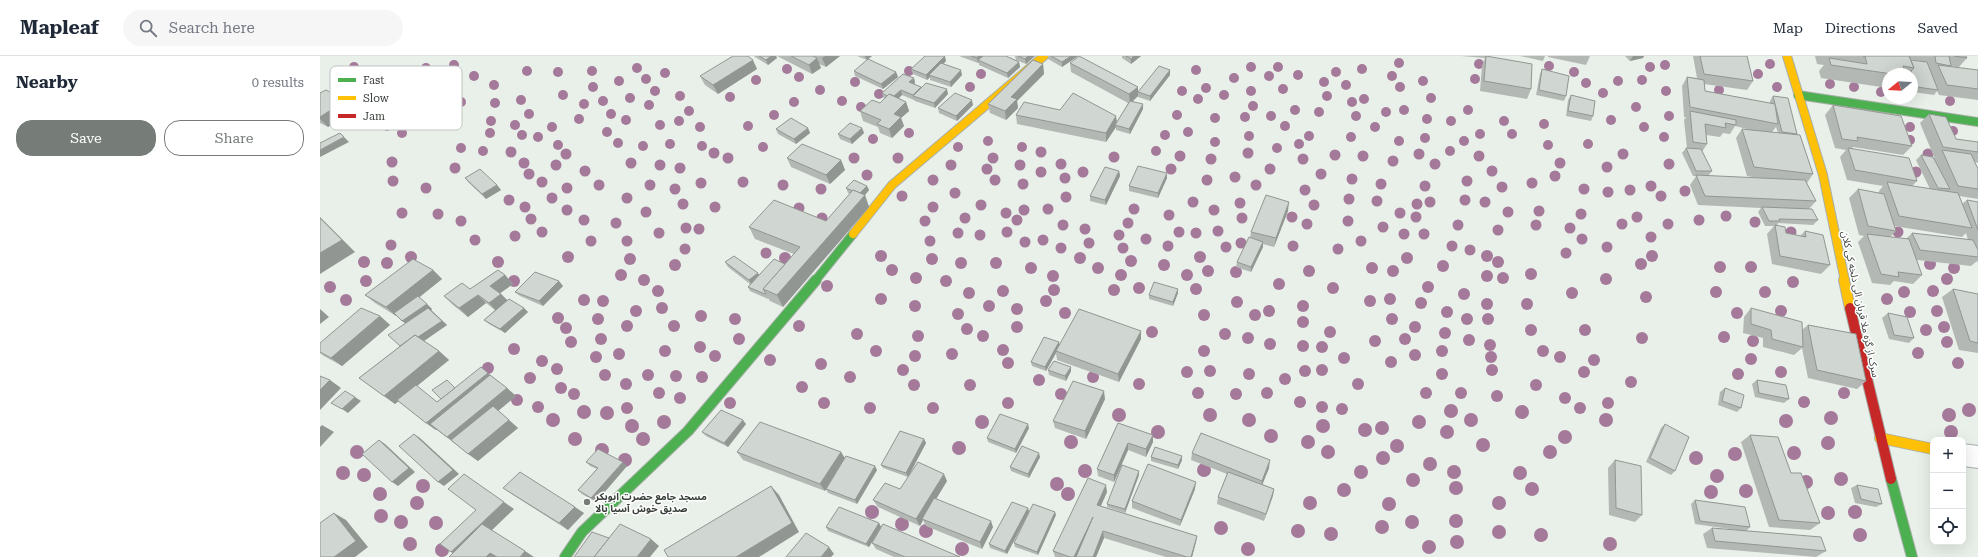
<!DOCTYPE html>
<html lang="en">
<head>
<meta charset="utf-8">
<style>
	:root { --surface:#fff; --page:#f6f6f7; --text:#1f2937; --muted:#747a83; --line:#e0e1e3; --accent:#767c77 }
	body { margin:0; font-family:"Roboto Serif","Noto Sans Arabic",serif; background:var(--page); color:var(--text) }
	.controls { position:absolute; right:12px; bottom:12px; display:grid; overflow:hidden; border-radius:8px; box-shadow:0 4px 16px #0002 }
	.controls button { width:36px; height:36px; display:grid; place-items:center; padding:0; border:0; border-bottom:1px solid var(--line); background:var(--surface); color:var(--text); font:20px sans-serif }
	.compass { position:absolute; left:1562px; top:12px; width:36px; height:36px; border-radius:50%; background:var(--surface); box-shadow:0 4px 16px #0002; rotate:252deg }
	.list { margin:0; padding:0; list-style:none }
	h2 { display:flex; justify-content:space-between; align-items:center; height:52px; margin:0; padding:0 16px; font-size:17px }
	h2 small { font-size:13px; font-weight:400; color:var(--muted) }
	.actions { display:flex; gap:8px; padding:12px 16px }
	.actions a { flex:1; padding:9px 0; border:1px solid var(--accent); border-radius:16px; text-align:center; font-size:14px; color:var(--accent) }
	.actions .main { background:var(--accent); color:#fff }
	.icon { flex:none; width:22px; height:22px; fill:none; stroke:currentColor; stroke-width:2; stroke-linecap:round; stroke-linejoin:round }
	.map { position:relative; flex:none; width:1658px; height:501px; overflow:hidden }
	header { display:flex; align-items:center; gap:24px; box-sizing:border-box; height:56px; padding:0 20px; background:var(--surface); border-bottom:1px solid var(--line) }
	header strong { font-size:19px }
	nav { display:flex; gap:22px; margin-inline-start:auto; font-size:14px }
	.search { width:280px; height:36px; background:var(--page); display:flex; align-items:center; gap:10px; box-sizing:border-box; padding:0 14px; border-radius:22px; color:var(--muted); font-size:15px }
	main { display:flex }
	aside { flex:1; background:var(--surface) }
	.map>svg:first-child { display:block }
</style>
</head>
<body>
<header>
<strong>Mapleaf</strong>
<div class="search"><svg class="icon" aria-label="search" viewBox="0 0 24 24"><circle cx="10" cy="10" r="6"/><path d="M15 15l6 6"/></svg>Search here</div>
<nav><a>Map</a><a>Directions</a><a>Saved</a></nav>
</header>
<main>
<aside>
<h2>Nearby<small>0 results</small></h2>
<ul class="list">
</ul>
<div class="actions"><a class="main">Save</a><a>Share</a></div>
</aside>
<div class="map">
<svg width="1658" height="501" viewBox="0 0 1658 501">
	<rect width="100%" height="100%" fill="#e8f0e9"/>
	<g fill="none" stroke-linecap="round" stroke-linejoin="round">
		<g stroke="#a9afa9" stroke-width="2">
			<polygon id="street" points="1643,388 1658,390 1658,412 1643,410"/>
		</g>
		<g stroke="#a9afa9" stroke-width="10">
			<g id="fast-far1">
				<polyline points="1478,39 1658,66"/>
				<polyline points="495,225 533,178"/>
			</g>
		</g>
		<g stroke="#a9afa9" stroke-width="12">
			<g id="fast">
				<polyline points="1571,423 1592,501"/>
				<polyline points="245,501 262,476 368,375 496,224"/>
			</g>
		</g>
		<g stroke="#a9afa9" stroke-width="10">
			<g id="slow-far1">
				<polyline points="1467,0 1503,119 1525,225"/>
				<polyline points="533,178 572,129 724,0"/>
			</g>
		</g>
		<g stroke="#a9afa9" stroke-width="12">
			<g id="slow">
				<polyline points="1524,224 1530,252"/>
				<polyline points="1560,382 1613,393"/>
			</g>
		</g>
		<g stroke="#a9afa9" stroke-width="12">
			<polyline id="jam" points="1530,252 1571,423"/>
		</g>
		<use href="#street" fill="#fcfdfc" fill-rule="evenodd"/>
		<use href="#fast-far1" stroke="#4caf50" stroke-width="8"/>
		<use href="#fast" stroke="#4caf50" stroke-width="10"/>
		<use href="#slow-far1" stroke="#ffc107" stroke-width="8"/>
		<use href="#slow" stroke="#ffc107" stroke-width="10"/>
		<use href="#jam" stroke="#c62828" stroke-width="10"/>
	</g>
	<g fill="#a4799a">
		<circle cx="1079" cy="7" r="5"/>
		<circle cx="1159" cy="8" r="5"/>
		<circle cx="1450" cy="8" r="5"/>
		<circle cx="134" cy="9" r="5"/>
		<circle cx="1345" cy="9" r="5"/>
		<circle cx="1229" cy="10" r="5"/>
		<circle cx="34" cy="11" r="5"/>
		<circle cx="931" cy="11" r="5"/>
		<circle cx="958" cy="11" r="5"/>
		<circle cx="1330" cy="11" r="5"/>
		<circle cx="106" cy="12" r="5"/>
		<circle cx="317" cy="12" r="5"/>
		<circle cx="467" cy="13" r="5"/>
		<circle cx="1042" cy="13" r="5"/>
		<circle cx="876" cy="14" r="5"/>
		<circle cx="207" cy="15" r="5"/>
		<circle cx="272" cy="15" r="5"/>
		<circle cx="589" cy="15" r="5"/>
		<circle cx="238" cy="16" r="5"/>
		<circle cx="1016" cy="16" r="5"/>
		<circle cx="1254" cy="16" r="5"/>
		<circle cx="345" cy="17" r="5"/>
		<circle cx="661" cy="18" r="5"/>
		<circle cx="1438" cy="18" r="5"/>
		<circle cx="978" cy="19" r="5"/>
		<circle cx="154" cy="20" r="5"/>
		<circle cx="949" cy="20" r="5"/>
		<circle cx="1072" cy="20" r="5"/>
		<circle cx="479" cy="21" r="5"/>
		<circle cx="914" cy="22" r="5"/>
		<circle cx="326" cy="23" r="5"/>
		<circle cx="1155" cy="23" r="5"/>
		<circle cx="436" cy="24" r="5"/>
		<circle cx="1322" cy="24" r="5"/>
		<circle cx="299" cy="25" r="5"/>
		<circle cx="1103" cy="25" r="5"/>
		<circle cx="1298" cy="25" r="5"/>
		<circle cx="535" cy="26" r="5"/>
		<circle cx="1004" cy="26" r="5"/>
		<circle cx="1266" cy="27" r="5"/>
		<circle cx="1510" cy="28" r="5"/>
		<circle cx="174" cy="29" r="5"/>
		<circle cx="1026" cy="29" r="5"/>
		<circle cx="273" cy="31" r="5"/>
		<circle cx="650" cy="31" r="5"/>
		<circle cx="1080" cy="31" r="5"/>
		<circle cx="1457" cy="31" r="5"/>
		<circle cx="1534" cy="31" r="5"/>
		<circle cx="886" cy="32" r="5"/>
		<circle cx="963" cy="33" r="5"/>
		<circle cx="500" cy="34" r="5"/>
		<circle cx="1399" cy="34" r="5"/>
		<circle cx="335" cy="35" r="5"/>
		<circle cx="862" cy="35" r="5"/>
		<circle cx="931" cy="35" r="5"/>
		<circle cx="1346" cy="35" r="5"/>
		<circle cx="1561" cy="36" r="5"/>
		<circle cx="1283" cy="37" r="5"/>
		<circle cx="559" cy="38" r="5"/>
		<circle cx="243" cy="39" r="5"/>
		<circle cx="904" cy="39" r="5"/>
		<circle cx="360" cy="40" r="5"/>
		<circle cx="1007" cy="40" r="5"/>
		<circle cx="410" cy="41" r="5"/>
		<circle cx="310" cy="42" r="5"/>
		<circle cx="1111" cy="42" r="5"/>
		<circle cx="878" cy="43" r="5"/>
		<circle cx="1044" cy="43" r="5"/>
		<circle cx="201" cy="44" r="5"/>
		<circle cx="283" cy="45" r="5"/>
		<circle cx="522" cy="45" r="5"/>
		<circle cx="1630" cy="45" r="5"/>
		<circle cx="141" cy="46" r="5"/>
		<circle cx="474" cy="46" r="5"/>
		<circle cx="1032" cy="46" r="5"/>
		<circle cx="175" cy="47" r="5"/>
		<circle cx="264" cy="48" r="5"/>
		<circle cx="329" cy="49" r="5"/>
		<circle cx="933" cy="50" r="5"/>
		<circle cx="541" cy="51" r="5"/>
		<circle cx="1316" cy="51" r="5"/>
		<circle cx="975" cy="54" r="5"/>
		<circle cx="1084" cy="54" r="5"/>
		<circle cx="1148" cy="54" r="5"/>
		<circle cx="369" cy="55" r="5"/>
		<circle cx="999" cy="56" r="5"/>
		<circle cx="1066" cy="56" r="5"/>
		<circle cx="209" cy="58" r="5"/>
		<circle cx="291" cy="58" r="5"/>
		<circle cx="454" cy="59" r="5"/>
		<circle cx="857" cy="59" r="5"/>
		<circle cx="951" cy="60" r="5"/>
		<circle cx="1036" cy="60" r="5"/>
		<circle cx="1349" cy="60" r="5"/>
		<circle cx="925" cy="61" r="5"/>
		<circle cx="895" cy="62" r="5"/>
		<circle cx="259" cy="63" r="5"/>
		<circle cx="1107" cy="63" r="5"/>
		<circle cx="306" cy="64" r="5"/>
		<circle cx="1291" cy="64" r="5"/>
		<circle cx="171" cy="65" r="5"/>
		<circle cx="359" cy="65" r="5"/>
		<circle cx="1131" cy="65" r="5"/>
		<circle cx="1184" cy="65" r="5"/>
		<circle cx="1224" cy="68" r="5"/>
		<circle cx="195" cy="69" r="5"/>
		<circle cx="340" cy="69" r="5"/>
		<circle cx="67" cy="70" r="5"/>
		<circle cx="428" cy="70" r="5"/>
		<circle cx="965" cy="70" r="5"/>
		<circle cx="232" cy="71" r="5"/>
		<circle cx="380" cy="71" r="5"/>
		<circle cx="1055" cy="71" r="5"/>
		<circle cx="1324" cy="71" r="5"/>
		<circle cx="1590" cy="71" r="5"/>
		<circle cx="1633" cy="75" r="5"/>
		<circle cx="287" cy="76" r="5"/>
		<circle cx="868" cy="76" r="5"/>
		<circle cx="82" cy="77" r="5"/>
		<circle cx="170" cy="77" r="5"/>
		<circle cx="589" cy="77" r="5"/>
		<circle cx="1160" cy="78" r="5"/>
		<circle cx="1192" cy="78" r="5"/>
		<circle cx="202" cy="79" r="5"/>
		<circle cx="845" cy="79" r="5"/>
		<circle cx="929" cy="80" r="5"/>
		<circle cx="989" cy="80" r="5"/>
		<circle cx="218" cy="81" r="5"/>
		<circle cx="1031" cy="81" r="5"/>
		<circle cx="1344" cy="81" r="5"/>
		<circle cx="1105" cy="82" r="5"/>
		<circle cx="553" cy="83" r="5"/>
		<circle cx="1590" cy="84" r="5"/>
		<circle cx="668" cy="85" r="5"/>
		<circle cx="1079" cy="85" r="5"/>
		<circle cx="1144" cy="85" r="5"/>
		<circle cx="895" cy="86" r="5"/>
		<circle cx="298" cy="87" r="5"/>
		<circle cx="350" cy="88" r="5"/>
		<circle cx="979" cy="88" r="5"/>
		<circle cx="1268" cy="88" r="5"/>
		<circle cx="238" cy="89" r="5"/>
		<circle cx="1228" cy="89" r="5"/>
		<circle cx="323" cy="90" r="5"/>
		<circle cx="382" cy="90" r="5"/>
		<circle cx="443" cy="91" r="5"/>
		<circle cx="638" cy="91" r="5"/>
		<circle cx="702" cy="91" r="5"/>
		<circle cx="141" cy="92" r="5"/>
		<circle cx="957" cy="92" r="5"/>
		<circle cx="163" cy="95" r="5"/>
		<circle cx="836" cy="95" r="5"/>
		<circle cx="1130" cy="95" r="5"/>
		<circle cx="191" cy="96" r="5.5"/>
		<circle cx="721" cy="96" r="5.5"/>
		<circle cx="394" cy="97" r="5.5"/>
		<circle cx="928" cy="97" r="5.5"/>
		<circle cx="246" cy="98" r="5.5"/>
		<circle cx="1099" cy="98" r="5.5"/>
		<circle cx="1303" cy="98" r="5.5"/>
		<circle cx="1608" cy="98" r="5.5"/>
		<circle cx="1015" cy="99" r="5.5"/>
		<circle cx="860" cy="100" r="5.5"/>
		<circle cx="1043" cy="100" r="5.5"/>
		<circle cx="1159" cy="100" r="5.5"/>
		<circle cx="794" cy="101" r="5.5"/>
		<circle cx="408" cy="102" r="5.5"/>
		<circle cx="534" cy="102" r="5.5"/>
		<circle cx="578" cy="102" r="5.5"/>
		<circle cx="673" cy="102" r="5.5"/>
		<circle cx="891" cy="103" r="5.5"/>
		<circle cx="983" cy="103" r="5.5"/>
		<circle cx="1073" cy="105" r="5.5"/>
		<circle cx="72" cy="106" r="5.5"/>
		<circle cx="204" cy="107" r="5.5"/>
		<circle cx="311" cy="107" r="5.5"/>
		<circle cx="1240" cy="107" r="5.5"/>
		<circle cx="741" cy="108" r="5.5"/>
		<circle cx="1115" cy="108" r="5.5"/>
		<circle cx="1349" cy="108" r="5.5"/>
		<circle cx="236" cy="109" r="5.5"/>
		<circle cx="340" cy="109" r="5.5"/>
		<circle cx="631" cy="109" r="5.5"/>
		<circle cx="700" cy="109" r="5.5"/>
		<circle cx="1287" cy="111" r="5.5"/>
		<circle cx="135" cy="112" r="5.5"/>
		<circle cx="360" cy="112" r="5.5"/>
		<circle cx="667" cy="113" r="5.5"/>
		<circle cx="851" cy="113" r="5.5"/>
		<circle cx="950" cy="113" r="5.5"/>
		<circle cx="265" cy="115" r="5.5"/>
		<circle cx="1172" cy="115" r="5.5"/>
		<circle cx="721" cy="116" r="5.5"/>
		<circle cx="763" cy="116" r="5.5"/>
		<circle cx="1596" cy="116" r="5.5"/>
		<circle cx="209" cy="118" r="5.5"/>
		<circle cx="1001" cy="118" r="5.5"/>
		<circle cx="547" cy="119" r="5.5"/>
		<circle cx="1235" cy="120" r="5.5"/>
		<circle cx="915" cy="121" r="5.5"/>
		<circle cx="745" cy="122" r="5.5"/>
		<circle cx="1032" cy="123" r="5.5"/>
		<circle cx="613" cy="124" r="5.5"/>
		<circle cx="675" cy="124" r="5.5"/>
		<circle cx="887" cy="124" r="5.5"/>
		<circle cx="73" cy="125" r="5.5"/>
		<circle cx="1147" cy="125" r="5.5"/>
		<circle cx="222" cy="126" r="5.5"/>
		<circle cx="423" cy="126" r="5.5"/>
		<circle cx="381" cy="127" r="5.5"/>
		<circle cx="1212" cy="127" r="5.5"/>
		<circle cx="703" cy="128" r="5.5"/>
		<circle cx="1061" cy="128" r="5.5"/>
		<circle cx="279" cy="129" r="5.5"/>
		<circle cx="330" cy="129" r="5.5"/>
		<circle cx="463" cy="129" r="5.5"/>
		<circle cx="936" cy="129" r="5.5"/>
		<circle cx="1105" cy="130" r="5.5"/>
		<circle cx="1331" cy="130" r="5.5"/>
		<circle cx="1182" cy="131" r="5.5"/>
		<circle cx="106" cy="132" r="5.5"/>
		<circle cx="247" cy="132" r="5.5"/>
		<circle cx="355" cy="133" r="5.5"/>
		<circle cx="501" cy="133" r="5.5"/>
		<circle cx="1264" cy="133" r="5.5"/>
		<circle cx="985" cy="134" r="5.5"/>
		<circle cx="1310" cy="134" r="5.5"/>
		<circle cx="1365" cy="135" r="5.5"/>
		<circle cx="1288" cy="136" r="5.5"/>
		<circle cx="635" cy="137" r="5.5"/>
		<circle cx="582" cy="140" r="5.5"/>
		<circle cx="1341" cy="140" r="5.5"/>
		<circle cx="746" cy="141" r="5.5"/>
		<circle cx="232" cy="142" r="5.5"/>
		<circle cx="307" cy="142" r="5.5"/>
		<circle cx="1029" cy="143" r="5.5"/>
		<circle cx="189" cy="144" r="5.5"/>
		<circle cx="1145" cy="144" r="5.5"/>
		<circle cx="1057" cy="145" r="5.5"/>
		<circle cx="873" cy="146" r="5.5"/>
		<circle cx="1110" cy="146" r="5.5"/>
		<circle cx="1165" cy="146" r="5.5"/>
		<circle cx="920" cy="147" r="5.5"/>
		<circle cx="363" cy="148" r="5.5"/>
		<circle cx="1097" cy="148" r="5.5"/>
		<circle cx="661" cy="149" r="5.5"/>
		<circle cx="994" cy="149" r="5.5"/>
		<circle cx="205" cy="151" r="5.5"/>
		<circle cx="395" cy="151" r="5.5"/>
		<circle cx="613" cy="151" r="5.5"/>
		<circle cx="479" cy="152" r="5.5"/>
		<circle cx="728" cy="153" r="5.5"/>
		<circle cx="814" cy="153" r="5.5"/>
		<circle cx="247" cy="154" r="5.5"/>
		<circle cx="704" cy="154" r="5.5"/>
		<circle cx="894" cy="154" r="5.5"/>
		<circle cx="1219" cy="155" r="5.5"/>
		<circle cx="326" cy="156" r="5.5"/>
		<circle cx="1188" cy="156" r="5.5"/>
		<circle cx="82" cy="157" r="5.5"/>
		<circle cx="686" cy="157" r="5.5"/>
		<circle cx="1080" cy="157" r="5.5"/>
		<circle cx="118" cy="158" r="5.5"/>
		<circle cx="1261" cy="158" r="5.5"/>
		<circle cx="849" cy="159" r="5.5"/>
		<circle cx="1406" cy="160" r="5.5"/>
		<circle cx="972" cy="161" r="5.5"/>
		<circle cx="1096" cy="161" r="5.5"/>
		<circle cx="1317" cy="161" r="5.5"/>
		<circle cx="502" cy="162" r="5.5"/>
		<circle cx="645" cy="162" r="5.5"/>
		<circle cx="922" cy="162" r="5.5"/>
		<circle cx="211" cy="163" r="5.5"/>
		<circle cx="264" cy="164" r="5.5"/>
		<circle cx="697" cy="164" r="5.5"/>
		<circle cx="1379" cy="164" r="5.5"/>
		<circle cx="141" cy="165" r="5.5"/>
		<circle cx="605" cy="165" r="5.5"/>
		<circle cx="1028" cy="165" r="5.5"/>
		<circle cx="1435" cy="166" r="5.5"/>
		<circle cx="296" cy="167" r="5.5"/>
		<circle cx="808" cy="167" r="5.5"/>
		<circle cx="987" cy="168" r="5.5"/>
		<circle cx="1302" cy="168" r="5.5"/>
		<circle cx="1348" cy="168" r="5.5"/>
		<circle cx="743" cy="169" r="5.5"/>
		<circle cx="1138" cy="169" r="5.5"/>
		<circle cx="1216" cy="169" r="5.5"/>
		<circle cx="1063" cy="171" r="5.5"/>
		<circle cx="366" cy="172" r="5.5"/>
		<circle cx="1250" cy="172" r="5.5"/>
		<circle cx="379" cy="173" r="5.5"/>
		<circle cx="765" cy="173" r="5.5"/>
		<circle cx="1178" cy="174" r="5.5"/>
		<circle cx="898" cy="175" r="5.5"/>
		<circle cx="222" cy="176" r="5.5"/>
		<circle cx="687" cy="176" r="5.5"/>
		<circle cx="859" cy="176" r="5.5"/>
		<circle cx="1471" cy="176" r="5.5"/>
		<circle cx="1578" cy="176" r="5.5"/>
		<circle cx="339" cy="177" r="5.5"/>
		<circle cx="638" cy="177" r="5.5"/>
		<circle cx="876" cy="177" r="5.5"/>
		<circle cx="1084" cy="178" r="5.5"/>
		<circle cx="1104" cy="178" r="5.5"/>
		<circle cx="660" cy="179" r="5.5"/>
		<circle cx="799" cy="179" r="5.5"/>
		<circle cx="195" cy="180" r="5.5"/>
		<circle cx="1331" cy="181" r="5.5"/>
		<circle cx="826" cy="183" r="5.5"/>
		<circle cx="1262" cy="183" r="5.5"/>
		<circle cx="155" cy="184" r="5.5"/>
		<circle cx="723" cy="184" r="5.5"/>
		<circle cx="271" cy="185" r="5.5"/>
		<circle cx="307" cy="185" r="5.5"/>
		<circle cx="610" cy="185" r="5.5"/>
		<circle cx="1041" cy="185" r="5.5"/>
		<circle cx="705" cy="186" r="5.5"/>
		<circle cx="769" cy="187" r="5.5"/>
		<circle cx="921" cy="187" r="5.5"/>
		<circle cx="71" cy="189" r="5.5"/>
		<circle cx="848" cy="190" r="5.5"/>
		<circle cx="973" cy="190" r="5.5"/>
		<circle cx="1132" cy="190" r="5.5"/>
		<circle cx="906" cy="191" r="5.5"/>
		<circle cx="1287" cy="191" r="5.5"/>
		<circle cx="741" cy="192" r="5.5"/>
		<circle cx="803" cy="192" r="5.5"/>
		<circle cx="365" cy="193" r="5.5"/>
		<circle cx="1018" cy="193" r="5.5"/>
		<circle cx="1150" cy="194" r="5.5"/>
		<circle cx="446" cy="197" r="5.5"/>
		<circle cx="1246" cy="197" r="5.5"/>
		<circle cx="561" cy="200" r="6"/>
		<circle cx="1167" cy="200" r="6"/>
		<circle cx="1332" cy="200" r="6"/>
		<circle cx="91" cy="201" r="6"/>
		<circle cx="248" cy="201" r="6"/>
		<circle cx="880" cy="201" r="6"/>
		<circle cx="465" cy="202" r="6"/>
		<circle cx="760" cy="202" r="6"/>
		<circle cx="1087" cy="202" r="6"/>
		<circle cx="310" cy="203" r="6"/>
		<circle cx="612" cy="203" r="6"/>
		<circle cx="811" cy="205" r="6"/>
		<circle cx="44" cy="206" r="6"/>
		<circle cx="178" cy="206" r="6"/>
		<circle cx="1178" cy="206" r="6"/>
		<circle cx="67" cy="207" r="6"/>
		<circle cx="641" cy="207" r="6"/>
		<circle cx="676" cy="207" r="6"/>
		<circle cx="1321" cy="208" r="6"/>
		<circle cx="1610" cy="208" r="6"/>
		<circle cx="355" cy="209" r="6"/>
		<circle cx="844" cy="209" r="6"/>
		<circle cx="1123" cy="210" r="6"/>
		<circle cx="1400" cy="211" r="6"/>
		<circle cx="1431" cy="211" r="6"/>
		<circle cx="711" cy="212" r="6"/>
		<circle cx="778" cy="212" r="6"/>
		<circle cx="1052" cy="212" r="6"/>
		<circle cx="1634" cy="212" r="6"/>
		<circle cx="572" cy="214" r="6"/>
		<circle cx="888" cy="215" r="6"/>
		<circle cx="989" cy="215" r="6"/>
		<circle cx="1073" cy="215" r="6"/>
		<circle cx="916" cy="216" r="6"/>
		<circle cx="1211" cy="218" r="6"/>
		<circle cx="301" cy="219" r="6"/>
		<circle cx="801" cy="219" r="6"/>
		<circle cx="867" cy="219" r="6"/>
		<circle cx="733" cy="220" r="6"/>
		<circle cx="1167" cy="220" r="6"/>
		<circle cx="596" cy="222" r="6"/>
		<circle cx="1183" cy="222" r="6"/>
		<circle cx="1286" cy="223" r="6"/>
		<circle cx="1627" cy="223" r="6"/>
		<circle cx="324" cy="224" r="6"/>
		<circle cx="46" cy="225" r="6"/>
		<circle cx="194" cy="225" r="6"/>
		<circle cx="626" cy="225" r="6"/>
		<circle cx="1473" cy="226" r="6"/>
		<circle cx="959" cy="228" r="6"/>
		<circle cx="507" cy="230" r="6"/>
		<circle cx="10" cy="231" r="6"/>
		<circle cx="1108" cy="231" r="6"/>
		<circle cx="819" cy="232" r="6"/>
		<circle cx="1013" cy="232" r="6"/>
		<circle cx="876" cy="233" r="6"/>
		<circle cx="734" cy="234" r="6"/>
		<circle cx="794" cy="234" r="6"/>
		<circle cx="338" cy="235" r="6"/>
		<circle cx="683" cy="235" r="6"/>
		<circle cx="1613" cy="235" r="6"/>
		<circle cx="1396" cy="236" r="6"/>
		<circle cx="1445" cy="236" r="6"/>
		<circle cx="1584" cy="236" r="6"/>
		<circle cx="649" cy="237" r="6"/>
		<circle cx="1252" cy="237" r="6"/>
		<circle cx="1144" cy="238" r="6"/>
		<circle cx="1326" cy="241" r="6"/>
		<circle cx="561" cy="243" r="6"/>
		<circle cx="1070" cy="243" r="6"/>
		<circle cx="1567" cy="243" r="6"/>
		<circle cx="26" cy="244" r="6"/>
		<circle cx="264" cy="244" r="6"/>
		<circle cx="283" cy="245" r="6"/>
		<circle cx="726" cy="245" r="6"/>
		<circle cx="1050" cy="245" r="6"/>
		<circle cx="917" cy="246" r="6"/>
		<circle cx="1101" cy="247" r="6"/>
		<circle cx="1167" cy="248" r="6"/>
		<circle cx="1207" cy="248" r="6"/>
		<circle cx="595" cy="250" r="6"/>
		<circle cx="669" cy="250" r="6"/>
		<circle cx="983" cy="250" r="6"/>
		<circle cx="342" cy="252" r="6"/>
		<circle cx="697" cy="253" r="6"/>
		<circle cx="316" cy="255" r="6"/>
		<circle cx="949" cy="255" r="6"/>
		<circle cx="1461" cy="255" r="6"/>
		<circle cx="1617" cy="255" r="6"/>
		<circle cx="1127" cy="256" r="6"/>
		<circle cx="1590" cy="256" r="6"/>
		<circle cx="745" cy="257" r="6"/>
		<circle cx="1417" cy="257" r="6"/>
		<circle cx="638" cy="258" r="6"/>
		<circle cx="884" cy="259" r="6"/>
		<circle cx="935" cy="259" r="6"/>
		<circle cx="381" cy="260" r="6"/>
		<circle cx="238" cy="262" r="6"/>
		<circle cx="278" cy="263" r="6"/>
		<circle cx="415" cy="263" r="6"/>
		<circle cx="1072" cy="263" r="6"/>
		<circle cx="1147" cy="263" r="6"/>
		<circle cx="1168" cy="263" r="6"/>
		<circle cx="983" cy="266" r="6"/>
		<circle cx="307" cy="270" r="6"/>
		<circle cx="354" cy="270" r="6"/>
		<circle cx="479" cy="270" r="6"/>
		<circle cx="697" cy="271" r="6"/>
		<circle cx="1095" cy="271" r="6"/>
		<circle cx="1624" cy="271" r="6"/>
		<circle cx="246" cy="272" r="6"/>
		<circle cx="647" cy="273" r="6"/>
		<circle cx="1211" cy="274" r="6"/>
		<circle cx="1265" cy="274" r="6"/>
		<circle cx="1606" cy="274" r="6"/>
		<circle cx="832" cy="276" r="6"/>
		<circle cx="1010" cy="276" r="6"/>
		<circle cx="1125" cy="277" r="6"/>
		<circle cx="537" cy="278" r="6"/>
		<circle cx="905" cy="278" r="6"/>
		<circle cx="598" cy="280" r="6"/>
		<circle cx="663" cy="280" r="6"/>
		<circle cx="1404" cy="281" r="6"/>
		<circle cx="928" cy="282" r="6"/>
		<circle cx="1322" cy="282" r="6"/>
		<circle cx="281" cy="283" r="6"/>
		<circle cx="419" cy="283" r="6"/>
		<circle cx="1085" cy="283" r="6"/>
		<circle cx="1149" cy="284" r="6"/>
		<circle cx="1055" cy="285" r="6"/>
		<circle cx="1433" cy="285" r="6"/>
		<circle cx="251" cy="286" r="6"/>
		<circle cx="1627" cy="286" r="6"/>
		<circle cx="950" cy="288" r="6"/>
		<circle cx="1170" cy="289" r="6"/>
		<circle cx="983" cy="290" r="6"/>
		<circle cx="380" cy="291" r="6"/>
		<circle cx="1002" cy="291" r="6"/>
		<circle cx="194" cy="293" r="6"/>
		<circle cx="683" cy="294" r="6"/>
		<circle cx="345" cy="295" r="6"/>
		<circle cx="556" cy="295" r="6"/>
		<circle cx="884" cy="295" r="6"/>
		<circle cx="1122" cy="295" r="6"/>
		<circle cx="1223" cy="295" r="6"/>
		<circle cx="1598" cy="297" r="6"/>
		<circle cx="299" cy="298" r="6"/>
		<circle cx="632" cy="298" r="6"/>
		<circle cx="1095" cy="299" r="6"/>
		<circle cx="395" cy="300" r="6"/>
		<circle cx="595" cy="300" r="6"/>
		<circle cx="276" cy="301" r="6"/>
		<circle cx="1171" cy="301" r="6"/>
		<circle cx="1240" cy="301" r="6"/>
		<circle cx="1024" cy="302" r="6"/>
		<circle cx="1431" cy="303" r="6"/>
		<circle cx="450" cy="304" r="6"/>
		<circle cx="1274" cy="304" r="6"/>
		<circle cx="222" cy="305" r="6"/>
		<circle cx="1071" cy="306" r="6"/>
		<circle cx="688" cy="307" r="6"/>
		<circle cx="1638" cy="307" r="6"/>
		<circle cx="501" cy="308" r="6"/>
		<circle cx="168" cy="312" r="6"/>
		<circle cx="237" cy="313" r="6"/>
		<circle cx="583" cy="314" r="6"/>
		<circle cx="1002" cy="314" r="6"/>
		<circle cx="1172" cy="314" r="6"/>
		<circle cx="890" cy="315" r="6"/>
		<circle cx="985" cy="315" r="6"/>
		<circle cx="867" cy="316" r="6"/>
		<circle cx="1264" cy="316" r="6"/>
		<circle cx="1461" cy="316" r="6"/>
		<circle cx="929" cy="318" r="6"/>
		<circle cx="1122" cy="318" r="6"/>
		<circle cx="1418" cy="318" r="6"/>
		<circle cx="285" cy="319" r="6"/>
		<circle cx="328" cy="319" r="6"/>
		<circle cx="356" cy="320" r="6"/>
		<circle cx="382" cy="321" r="6"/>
		<circle cx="530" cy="321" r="6"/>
		<circle cx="773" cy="321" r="6"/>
		<circle cx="210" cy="322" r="6"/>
		<circle cx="965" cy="323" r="6"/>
		<circle cx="719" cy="324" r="6"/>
		<circle cx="1311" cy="326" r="6"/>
		<circle cx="306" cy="328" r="6"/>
		<circle cx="819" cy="328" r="6"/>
		<circle cx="1038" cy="328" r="6"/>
		<circle cx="594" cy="329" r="6"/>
		<circle cx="650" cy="329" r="6"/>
		<circle cx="1216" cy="329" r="6"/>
		<circle cx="482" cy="331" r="6"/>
		<circle cx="241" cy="332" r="6"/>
		<circle cx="339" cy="337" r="6"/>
		<circle cx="878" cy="337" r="6"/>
		<circle cx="947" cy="337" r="6"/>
		<circle cx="1106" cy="337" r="6"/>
		<circle cx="1141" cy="337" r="6"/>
		<circle cx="1524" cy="337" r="6"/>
		<circle cx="254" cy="338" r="6"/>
		<circle cx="741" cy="338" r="6"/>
		<circle cx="916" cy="338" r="6"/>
		<circle cx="1177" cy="340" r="6"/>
		<circle cx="360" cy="342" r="6"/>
		<circle cx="1245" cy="342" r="6"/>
		<circle cx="197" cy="344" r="6"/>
		<circle cx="980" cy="346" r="6"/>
		<circle cx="1484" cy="346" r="6"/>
		<circle cx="410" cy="347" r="6"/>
		<circle cx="504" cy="347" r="6"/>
		<circle cx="688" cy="347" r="6"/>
		<circle cx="1288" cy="347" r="6"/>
		<circle cx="218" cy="351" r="6"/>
		<circle cx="1002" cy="351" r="6"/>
		<circle cx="307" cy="352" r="6"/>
		<circle cx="550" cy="352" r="6"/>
		<circle cx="613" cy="352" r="6"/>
		<circle cx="1260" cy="352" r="6"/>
		<circle cx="1022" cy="353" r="6"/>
		<circle cx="1649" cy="354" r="7"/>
		<circle cx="1131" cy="355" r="7"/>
		<circle cx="264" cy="356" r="7"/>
		<circle cx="1202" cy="356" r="7"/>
		<circle cx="287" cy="357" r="7"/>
		<circle cx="799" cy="359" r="7"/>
		<circle cx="890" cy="359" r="7"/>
		<circle cx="1629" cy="359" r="7"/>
		<circle cx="1511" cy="362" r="7"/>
		<circle cx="233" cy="364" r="7"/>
		<circle cx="929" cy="364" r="7"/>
		<circle cx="1151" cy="364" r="7"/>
		<circle cx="1286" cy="364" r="7"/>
		<circle cx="1466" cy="365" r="7"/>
		<circle cx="344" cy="366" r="7"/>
		<circle cx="662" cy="366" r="7"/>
		<circle cx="1099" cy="366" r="7"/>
		<circle cx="312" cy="370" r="7"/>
		<circle cx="1003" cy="370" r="7"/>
		<circle cx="1062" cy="372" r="7"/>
		<circle cx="1045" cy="374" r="7"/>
		<circle cx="838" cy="376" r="7"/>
		<circle cx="1127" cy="376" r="7"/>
		<circle cx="1631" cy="376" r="7"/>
		<circle cx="951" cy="380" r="7"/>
		<circle cx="1245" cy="381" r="7"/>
		<circle cx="255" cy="383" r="7"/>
		<circle cx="323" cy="383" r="7"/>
		<circle cx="751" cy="386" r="7"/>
		<circle cx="988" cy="386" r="7"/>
		<circle cx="1508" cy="387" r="7"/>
		<circle cx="1163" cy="389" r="7"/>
		<circle cx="1077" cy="390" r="7"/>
		<circle cx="639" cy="392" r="7"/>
		<circle cx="282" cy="394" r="7"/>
		<circle cx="37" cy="396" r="7"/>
		<circle cx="1008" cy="396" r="7"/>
		<circle cx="1230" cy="396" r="7"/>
		<circle cx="1474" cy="397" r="7"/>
		<circle cx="1415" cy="398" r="7"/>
		<circle cx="1063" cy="402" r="7"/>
		<circle cx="1376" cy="402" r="7"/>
		<circle cx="305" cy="404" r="7"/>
		<circle cx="1110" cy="408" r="7"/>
		<circle cx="884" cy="414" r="7"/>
		<circle cx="765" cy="415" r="7"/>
		<circle cx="1041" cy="416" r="7"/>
		<circle cx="1134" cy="416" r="7"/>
		<circle cx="23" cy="417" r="7"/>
		<circle cx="1200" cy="417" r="7"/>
		<circle cx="44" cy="419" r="7"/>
		<circle cx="1397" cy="420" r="7"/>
		<circle cx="1521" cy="423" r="7"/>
		<circle cx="1093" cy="424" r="7"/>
		<circle cx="1486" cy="426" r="7"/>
		<circle cx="737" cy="428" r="7"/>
		<circle cx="103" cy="430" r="7"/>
		<circle cx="1136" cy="432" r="7"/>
		<circle cx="1212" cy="433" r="7"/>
		<circle cx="1024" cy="434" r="7"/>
		<circle cx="1426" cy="435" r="7"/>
		<circle cx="1391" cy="436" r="7"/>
		<circle cx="60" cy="438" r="7"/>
		<circle cx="748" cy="438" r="7"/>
		<circle cx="97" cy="447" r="7"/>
		<circle cx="990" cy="447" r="7"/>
		<circle cx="1179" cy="447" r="7"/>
		<circle cx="1069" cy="448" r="7"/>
		<circle cx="552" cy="456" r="7"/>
		<circle cx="1535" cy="456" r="7"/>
		<circle cx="1508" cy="457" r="7"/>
		<circle cx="61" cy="460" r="7"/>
		<circle cx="1136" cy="465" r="7"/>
		<circle cx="81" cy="466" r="7"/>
		<circle cx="1092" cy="466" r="7"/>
		<circle cx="116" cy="467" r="7"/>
		<circle cx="582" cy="468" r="7"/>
		<circle cx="1062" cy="471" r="7"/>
		<circle cx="901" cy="472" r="7"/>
		<circle cx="606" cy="475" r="7"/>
		<circle cx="978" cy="475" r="7"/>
		<circle cx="1179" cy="476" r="7"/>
		<circle cx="1011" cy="478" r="7"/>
		<circle cx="1221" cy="479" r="7"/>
		<circle cx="1540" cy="479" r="7"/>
		<circle cx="1137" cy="486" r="7"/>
		<circle cx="90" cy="488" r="7"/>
		<circle cx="1290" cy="488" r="7"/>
		<circle cx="1109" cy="491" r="7"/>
		<circle cx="642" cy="493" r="7"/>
		<circle cx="928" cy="493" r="7"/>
		<circle cx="122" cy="494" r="7"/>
	</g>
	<g fill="#b3b8b4" fill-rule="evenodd">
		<polygon points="434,0 456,0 457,2 448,9 435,1"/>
		<polygon points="457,0 520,0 506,11 499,8 501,12 492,18"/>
		<polygon points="537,0 552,0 547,4"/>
		<polygon points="639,0 686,0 699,6 700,11 688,22 659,9 659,6 658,7"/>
		<polygon points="695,0 715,0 706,8 696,4"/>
		<polygon points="728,0 758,0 742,11 728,3"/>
		<polygon points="802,0 821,0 811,8 802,2"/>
		<polygon points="1141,0 1169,0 1169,1 1211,33 1207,43 1160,35 1162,10 1165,2"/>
		<polygon points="1200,0 1225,0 1223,5"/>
		<polygon points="1228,0 1270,0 1266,9 1228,1"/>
		<polygon points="1305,0 1324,0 1323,2 1310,5"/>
		<path d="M1373 0H1427L1433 25 1427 34 1384 28 1385 35 1450 47V45L1453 40 1477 78V79L1493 118 1487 127 1496 145 1489 153 1498 164 1493 169 1458 167 1457 170 1466 177 1480 180 1485 175 1510 209 1501 218 1452 208 1447 178 1454 170H1445L1438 156 1441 152 1378 149 1370 129 1376 120H1373L1362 97 1366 92H1367L1364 64 1366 61H1364L1362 30 1367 21 1377 22ZM1415 70 1431 74 1422 73 1416 82 1427 120 1445 123 1388 120 1392 115 1382 96 1387 88 1386 79 1400 81 1403 77 1410 78ZM1456 71 1458 77 1452 76Z"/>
		<path d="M1495 0H1646L1647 2 1638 12 1631 10 1630 11 1658 14V44L1619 39 1617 35 1614 39 1593 36 1592 34V18H1568V32L1501 22 1499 15 1504 9 1497 8ZM1590 3 1605 6 1591 4Z"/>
		<polygon points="626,5 623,8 642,19 631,31 610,24 610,21 607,24 593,18 591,13"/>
		<polygon points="750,7 818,31 818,36 850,14 850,19 830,45 818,41 818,40 812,45 823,53 810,78 796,74 796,71 786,86 697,68 696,59 740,54 796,60 797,67 808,47 751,16"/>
		<polygon points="723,8 724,18 697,45 698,52 686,64 670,57 668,48"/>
		<polygon points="437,13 398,38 385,29 380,20"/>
		<polygon points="1222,13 1246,40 1244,45 1216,39 1220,18"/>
		<polygon points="534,15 576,16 578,21 563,33 535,20"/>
		<polygon points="594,22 595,27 594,28 601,31 601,32 628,38 615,52 595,45 594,44 582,39 578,42 586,46 589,55 581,62 584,70 572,82 560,77 558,71 543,65 540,55 560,47 564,43 562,37"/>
		<polygon points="0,37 35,53 8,71 0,67"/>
		<polygon points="1251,39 1273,60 1271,65 1246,60 1248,44"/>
		<polygon points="653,49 637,65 619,57 618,52"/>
		<path d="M1513 49 1592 90 1583 99 1533 91 1532 92 1597 125 1592 130 1610 133 1596 104 1601 99 1614 102 1615 101H1614L1600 67 1609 58 1636 83 1658 86V107L1655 106 1658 133V143L1639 140 1642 148 1647 144 1658 146V192H1657L1658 194V207L1657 205 1651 210 1597 204 1602 219 1593 228 1574 225 1570 229 1552 227 1538 186 1544 180 1539 179 1529 142 1538 133 1559 137V135L1563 130 1527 124 1520 101 1526 94 1515 92 1505 59ZM1574 170 1642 181 1646 177 1648 184 1592 177 1586 183 1570 181 1576 175Z"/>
		<polygon points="488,72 490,77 476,88 458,78 456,73"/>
		<polygon points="542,72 544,77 532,88 520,83 518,78"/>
		<polygon points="467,102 521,104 525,114 510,128 471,111"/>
		<polygon points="799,115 800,120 786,149 770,145 770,140"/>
		<polygon points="145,122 177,129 181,134 166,143 149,127"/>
		<polygon points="847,122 838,142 809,135 809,130"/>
		<polygon points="547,130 549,134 545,139 549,151 463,251 450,245 448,242 448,243 430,235 428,231 430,228 408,211 405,206 439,219 465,208 474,198 435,183 429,171 506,165 530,138 528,137 526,132"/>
		<polygon points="968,155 954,191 943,188 943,191 931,216 916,211 917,206 930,182 931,176"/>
		<polygon points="113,214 122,223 99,241 112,253 111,254 127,269 104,285 119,295 129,304 96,330 117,346 121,343 127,324 135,332 174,323 187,332 196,340 178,355 198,372 158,405 117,374 116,374 106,367 78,345 75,348 39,322 80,290 85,267 76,259 76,260 55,247 45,239"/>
		<polygon points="185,219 193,228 180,237 187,244 208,256 185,277 169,268 164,264 175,254 166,247 148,261 133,249 124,240 150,233"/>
		<polygon points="243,230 223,250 200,240 195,236"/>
		<polygon points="858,233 858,237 853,250 829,243 829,239"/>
		<polygon points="1633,233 1658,238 1658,297 1639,294 1622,241"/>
		<polygon points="1431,252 1482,274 1488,269 1546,325 1537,333 1488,322 1482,292 1474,299 1443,291 1443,282 1423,277 1424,261"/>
		<polygon points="1568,257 1594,282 1589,287 1569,283 1562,262"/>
		<polygon points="60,260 70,269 22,310 4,300 0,297 0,287"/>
		<polygon points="821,283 799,326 737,304 736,297 726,315 712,310 711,306 739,286 739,289"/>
		<polygon points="751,311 751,315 746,325 729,319 728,314"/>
		<polygon points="1437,324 1469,343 1464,347 1435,341 1432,328"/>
		<polygon points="1405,332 1421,352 1417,356 1398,349 1400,336"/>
		<polygon points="785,343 766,383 735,372 733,365"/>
		<polygon points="798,367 833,379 833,386 826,401 808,394 794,426 778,420 777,413"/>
		<polygon points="426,368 408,391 386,380 382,376"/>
		<polygon points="1345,368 1355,415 1351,419 1326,406 1341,372"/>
		<polygon points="709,372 696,397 668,386 667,382"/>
		<polygon points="1430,379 1471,417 1500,467 1490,474 1449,471 1421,386"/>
		<polygon points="604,383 606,387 588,421 563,412 561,409"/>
		<polygon points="417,396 521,396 525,402 557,414 537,448 508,437 506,433 505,435 423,404"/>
		<polygon points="872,397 949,412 942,428 954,433 944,465 897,448 898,441 907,418 871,404"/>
		<polygon points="862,400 862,404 858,413 831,405 831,401"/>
		<polygon points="720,401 709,422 691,415 690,411"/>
		<polygon points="1295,404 1322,459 1315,466 1289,459 1288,412"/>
		<polygon points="266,406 307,410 276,446 262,438 258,434 277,413 270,410"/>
		<polygon points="819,415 819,419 805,457 787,451 787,448"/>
		<polygon points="627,425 616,443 673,471 662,493 606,470 603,464 600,470 558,451 553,444 580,433"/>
		<polygon points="1537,429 1562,448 1556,451 1535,447 1531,432"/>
		<polygon points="183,432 264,457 248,474 193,439"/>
		<polygon points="875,433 860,470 812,452 812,445"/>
		<polygon points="787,436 781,450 877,480 876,486 872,501 846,501 784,482 776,501 735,501 733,495"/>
		<polygon points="1375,444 1430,471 1426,475 1506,495 1496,501 1387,492 1383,478 1392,472 1424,475 1375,468 1371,448"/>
		<polygon points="708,452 709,456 687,498 670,492 669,488"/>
		<polygon points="736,459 718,499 695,491 694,487"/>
		<polygon points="559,467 561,471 549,491 508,475 506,471"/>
		<polygon points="552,487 640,501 574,501 556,493"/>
	</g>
	<g fill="#929692">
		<polygon points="451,0 456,0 457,2 448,9 446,4"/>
		<polygon points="505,0 520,0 506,11 502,2"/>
		<polygon points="545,0 552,0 547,4"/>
		<polygon points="625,0 626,5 611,20 609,19 610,21 607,24 606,19"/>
		<polygon points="659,0 666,0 658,4 659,6 658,7 657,2"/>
		<polygon points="708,0 715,0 706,8 705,3"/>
		<polygon points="751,0 758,0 742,11 742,6"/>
		<polygon points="814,0 821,0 811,8 811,3"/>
		<polygon points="1313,0 1324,0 1323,2 1310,5"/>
		<polygon points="497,2 501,12 492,18 489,9"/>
		<polygon points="433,4 437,13 398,38 393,29"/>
		<polygon points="699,6 700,11 688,22 687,17"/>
		<polygon points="723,8 724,18 697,45 698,52 686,64 685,55 691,41"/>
		<polygon points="641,14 642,19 631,31 630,26"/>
		<polygon points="850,14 850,19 830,45 830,40"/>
		<polygon points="576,16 578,21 563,33 561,28"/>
		<polygon points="594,22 595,27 590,31 589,26"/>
		<polygon points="601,31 602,36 593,40 594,44 593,39"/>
		<polygon points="818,31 818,40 810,48 809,38"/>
		<polygon points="627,33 628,38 615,52 614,47"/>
		<polygon points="581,34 582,39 574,47 572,42"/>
		<polygon points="60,41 64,46 48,55 43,50"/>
		<polygon points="26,44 35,53 8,71 0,63 0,61"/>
		<polygon points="652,44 653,49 637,65 636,60"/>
		<polygon points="586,46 589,55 581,62 584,70 572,82 569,73 574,58"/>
		<polygon points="823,48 823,53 810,78 809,73"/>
		<polygon points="796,60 797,69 795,69 796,71 786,86 786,77"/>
		<polygon points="488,72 490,77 476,88 474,83"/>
		<polygon points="542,72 544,77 532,88 530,83"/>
		<polygon points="24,81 29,86 0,101 0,94"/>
		<polygon points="521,104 525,114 510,128 506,119"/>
		<polygon points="799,115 800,120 786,149 785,144"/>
		<polygon points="847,117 847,122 838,142 838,137"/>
		<polygon points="177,129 181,134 166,143 162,138"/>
		<polygon points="547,130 549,134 545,139 549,151 463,251 457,239 539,138"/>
		<polygon points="969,146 968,155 954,191 956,182"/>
		<polygon points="0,161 35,196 0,218"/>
		<polygon points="943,186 943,191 931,216 931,211"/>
		<polygon points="113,214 122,223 76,260 66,251"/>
		<polygon points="438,217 441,222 432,229 429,224"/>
		<polygon points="185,219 193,228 179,238 170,230"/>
		<polygon points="239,225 243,230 223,250 219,245"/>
		<polygon points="858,233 858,237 853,250 853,246"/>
		<polygon points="181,238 190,247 177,256 169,247"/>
		<polygon points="158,239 166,247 148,261 139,252"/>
		<polygon points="107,248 112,253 111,254 127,269 88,296 88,269 82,265"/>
		<polygon points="204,252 208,256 185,277 180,273"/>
		<polygon points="0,253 9,261 0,268"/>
		<polygon points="60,260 70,269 22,310 11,302"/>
		<polygon points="821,275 821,283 799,326 798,318"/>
		<polygon points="739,286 740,290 736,295 736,297 726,315 725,311"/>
		<polygon points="119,295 129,304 75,348 64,340"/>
		<polygon points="751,311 751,315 746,325 745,320"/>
		<polygon points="168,317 177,325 116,374 106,367 128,349 127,324 141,338"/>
		<polygon points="10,324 21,332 0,354 0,334"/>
		<polygon points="187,332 196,340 137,389 127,381"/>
		<polygon points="784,335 785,343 766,383 765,375"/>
		<polygon points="35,341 41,345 28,357 22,353"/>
		<polygon points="189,364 198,372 158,405 148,398"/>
		<polygon points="423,364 426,368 408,391 404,387"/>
		<polygon points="708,368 709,372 696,397 695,393"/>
		<polygon points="2,369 14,376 0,391 0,371"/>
		<polygon points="94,378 100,382 139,418 124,430 118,426"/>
		<polygon points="833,379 833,386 826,401 826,393"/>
		<polygon points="604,383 606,387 588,421 586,417"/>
		<polygon points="59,384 65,388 95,416 78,430 72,426"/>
		<polygon points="808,387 808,394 794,426 794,419"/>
		<polygon points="521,396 525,403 505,435 500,428"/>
		<polygon points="719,397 720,401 709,422 708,418"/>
		<polygon points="862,400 862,404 858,413 858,409"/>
		<polygon points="950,404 949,412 941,432 942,425"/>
		<polygon points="303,406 307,410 276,446 271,442"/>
		<polygon points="555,410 557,414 537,448 535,444"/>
		<polygon points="819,415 819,419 805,457 805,453"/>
		<polygon points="624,418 627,425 604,463 602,463 603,464 600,470 596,463"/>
		<polygon points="876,426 875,433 860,470 861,464"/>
		<polygon points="786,429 787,436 778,456 777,449"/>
		<polygon points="451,430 459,439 479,476 439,501 416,501"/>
		<polygon points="954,433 953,440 944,465 946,458"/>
		<polygon points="184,446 194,453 144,501 139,501 131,496"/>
		<polygon points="255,451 264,457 248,474 239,467"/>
		<polygon points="708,452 709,456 687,498 685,495"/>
		<polygon points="735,456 736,459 718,499 717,496"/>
		<polygon points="14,457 26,464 48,491 35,501 14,501"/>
		<polygon points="773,461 758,501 754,501"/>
		<polygon points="671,465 673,471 662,493 660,486"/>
		<polygon points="559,467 561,471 549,491 546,488"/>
		<polygon points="783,475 784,482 776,501 773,501"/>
		<polygon points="877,480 876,486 872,501 871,501"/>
		<polygon points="331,483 339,490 330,501 317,501"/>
		<polygon points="509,491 514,498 511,501 501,501"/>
		<polygon points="205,495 214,501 200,501"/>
		<polygon points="170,497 177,501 166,501"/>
	</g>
	<g fill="#d0d6d1" stroke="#929692">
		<polygon points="413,0 428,0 433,4 393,29 380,20"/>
		<polygon points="439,0 451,0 446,4"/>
		<polygon points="471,0 493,0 497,2 489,9"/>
		<polygon points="605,0 625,0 606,19 591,13"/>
		<polygon points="651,0 659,0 657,2"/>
		<polygon points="663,0 686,0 699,6 687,17 658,4"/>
		<polygon points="698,0 708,0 705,3"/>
		<polygon points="731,0 751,0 742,6"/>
		<polygon points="759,0 818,31 809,38 750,7"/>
		<polygon points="806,0 814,0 811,3"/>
		<polygon points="1166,0 1212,8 1211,33 1164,25"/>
		<polygon points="1380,0 1427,0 1433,25 1384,18"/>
		<polygon points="1543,0 1589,0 1594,12 1583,10 1586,18 1572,18 1511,9 1509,2 1547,8 1545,0"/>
		<polygon points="1615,0 1629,0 1631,10 1616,7"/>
		<polygon points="1634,0 1646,0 1647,2"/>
		<polygon points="548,3 576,16 561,28 534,15"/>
		<polygon points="713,4 723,8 691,41 697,43 685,55 668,48"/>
		<polygon points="1591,4 1607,6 1618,34 1597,31 1591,15 1594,12"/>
		<polygon points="621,7 641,14 630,26 609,19"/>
		<polygon points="1618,9 1658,14 1658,33 1627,29"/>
		<polygon points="839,10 850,14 830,40 818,36"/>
		<polygon points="1222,13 1249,20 1246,40 1219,34"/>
		<polygon points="583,18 594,22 589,26 601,31 593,39 581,34 574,40 569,38 567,40 562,37"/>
		<polygon points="1367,21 1384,24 1385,35 1455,48 1458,68 1370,51"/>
		<polygon points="606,27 627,33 614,47 593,40"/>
		<polygon points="6,34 26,44 0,61 0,37"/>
		<polygon points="635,37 652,44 636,60 618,52"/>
		<polygon points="753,37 796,60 786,77 696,59 704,46 740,54"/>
		<polygon points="569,38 586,46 574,58 581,61 569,73 557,68 561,64 540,55 552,44 560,47"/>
		<polygon points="1251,39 1275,45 1273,60 1248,55"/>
		<polygon points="1453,40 1468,42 1477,78 1462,76"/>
		<polygon points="810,45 823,48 809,73 795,69"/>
		<polygon points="1513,49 1581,60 1592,90 1537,81 1538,85 1522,83"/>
		<polygon points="1370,55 1416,64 1416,69 1405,67 1406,72 1385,68 1387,88 1373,86"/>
		<polygon points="1609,58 1626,61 1636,83 1658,86 1658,96 1623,91"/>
		<polygon points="471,62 488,72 474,83 456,73"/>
		<polygon points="530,67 542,72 530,83 518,78"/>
		<polygon points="1422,73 1480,79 1493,118 1434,111"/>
		<polygon points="20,77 24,81 0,94 0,87"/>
		<polygon points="482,88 521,104 506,119 467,102"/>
		<polygon points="1366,92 1381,93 1392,115 1376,115"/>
		<polygon points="1528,92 1589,102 1597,125 1535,114"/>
		<polygon points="1622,94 1651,98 1658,113 1658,133 1638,130"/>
		<polygon points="1601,99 1613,101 1630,133 1618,132"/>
		<polygon points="818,110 847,117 838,137 809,130"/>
		<polygon points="785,111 799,115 785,144 770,140"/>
		<polygon points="160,113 177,129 162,138 145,122"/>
		<polygon points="1376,119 1485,124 1496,145 1385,140"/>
		<polygon points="534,124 547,130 540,137 533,134 533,135 526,132"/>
		<polygon points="1567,126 1638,137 1652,172 1579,160"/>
		<polygon points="1538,133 1564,138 1576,175 1548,170"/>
		<polygon points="533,134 545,139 457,239 443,233 480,191 429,171 454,144 506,165"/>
		<polygon points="946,139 969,146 956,182 931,176"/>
		<polygon points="1647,144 1658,146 1658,174"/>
		<polygon points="1442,151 1492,153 1498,164 1459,163 1460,165 1449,165"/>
		<polygon points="0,162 22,184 0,197"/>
		<polygon points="1455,169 1465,171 1466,177 1486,181 1485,175 1503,179 1510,209 1460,200"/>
		<polygon points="1592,177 1653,184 1658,194 1658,201 1600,194"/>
		<polygon points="1547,178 1589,183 1602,219 1578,216 1579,221 1561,218"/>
		<polygon points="929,181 943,186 931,211 917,206"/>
		<polygon points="414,200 438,217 429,224 405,206"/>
		<polygon points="93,203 113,214 66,251 45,239"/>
		<polygon points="454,203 465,208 443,233 446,238 445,238 428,231"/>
		<polygon points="178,214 185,219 170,230 181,238 169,247 158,239 139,252 124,240 142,227 150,233"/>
		<polygon points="215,216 239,225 219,245 195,236"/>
		<polygon points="834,226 858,233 853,246 829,239"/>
		<polygon points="1633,233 1658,238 1658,287 1650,285"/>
		<polygon points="98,240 107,248 82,265 74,257"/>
		<polygon points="189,243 204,252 180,273 164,264"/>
		<polygon points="41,252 60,260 11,302 0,296 0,287"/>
		<polygon points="108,252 122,265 98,281 95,279 80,290 68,279"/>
		<polygon points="1431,252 1482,266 1483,291 1452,283 1451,274 1431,268"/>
		<polygon points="759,253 821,275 798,318 736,295"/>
		<polygon points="1568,257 1587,261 1594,282 1574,279"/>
		<polygon points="1488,269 1536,278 1546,325 1497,314"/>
		<polygon points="95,279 119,295 64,340 39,322"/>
		<polygon points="724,281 739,286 725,311 711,306"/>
		<polygon points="734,305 751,311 745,320 728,314"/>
		<polygon points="161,311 168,317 106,367 77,344 96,329 117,346"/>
		<polygon points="170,319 187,332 127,381 110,368"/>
		<polygon points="0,320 10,324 0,334"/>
		<polygon points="127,324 135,332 121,343 112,334"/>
		<polygon points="1437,324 1466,329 1469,343 1439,337"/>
		<polygon points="753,325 784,335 765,375 733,365"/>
		<polygon points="1405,332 1424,339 1421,352 1402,345"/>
		<polygon points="25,335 35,341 22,353 11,347"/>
		<polygon points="173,350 189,364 148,398 131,384"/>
		<polygon points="401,354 423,364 404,387 382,376"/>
		<polygon points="680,358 708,368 695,393 667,382"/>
		<polygon points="440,366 521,396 500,428 417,396"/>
		<polygon points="798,367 833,379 826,393 808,387 794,419 777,413"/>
		<polygon points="1345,368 1369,381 1355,415 1330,402"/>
		<polygon points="580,375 604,383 586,417 561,409"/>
		<polygon points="881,377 950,404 942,425 872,397"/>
		<polygon points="94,378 133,414 118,426 79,390"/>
		<polygon points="1430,379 1458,381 1471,417 1481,417 1500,467 1459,464"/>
		<polygon points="59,384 89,412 72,426 42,398"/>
		<polygon points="702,390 719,397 708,418 690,411"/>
		<polygon points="835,391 862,400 858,409 831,401"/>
		<polygon points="278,393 303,406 271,442 258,434 278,412 266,406"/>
		<polygon points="526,400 555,410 535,444 506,433"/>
		<polygon points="1295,404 1321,410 1322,459 1296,452"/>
		<polygon points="598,406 624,418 596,463 553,444 565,427 580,433"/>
		<polygon points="828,408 876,426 861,464 812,445"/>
		<polygon points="802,409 819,415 805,453 787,448"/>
		<polygon points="200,416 255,451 239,467 183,432"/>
		<polygon points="908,416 954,433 946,458 898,441"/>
		<polygon points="144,418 184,446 131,496 120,488 156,454 128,433"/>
		<polygon points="768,422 786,429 777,449 877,480 871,501 867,501 783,475 773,501 756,501 773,461 754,501 750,501 733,495"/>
		<polygon points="1537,429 1558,433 1562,448 1541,443"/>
		<polygon points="451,430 472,467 416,501 348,501 344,494"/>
		<polygon points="614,442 671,465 660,486 602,463"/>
		<polygon points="1375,444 1425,451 1430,471 1380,465"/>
		<polygon points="692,446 708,452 685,495 669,488"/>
		<polygon points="713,448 735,456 717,496 694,487"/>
		<polygon points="519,451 559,467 546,488 506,471"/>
		<polygon points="14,457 36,485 14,501 0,501 0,467"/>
		<polygon points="162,468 205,495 200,501 177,501 170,497 166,501 129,501"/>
		<polygon points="300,468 331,483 317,501 274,501"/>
		<polygon points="563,468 640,501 585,501 552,487"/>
		<polygon points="1392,472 1501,481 1506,495 1395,485"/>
		<polygon points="272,476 289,482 274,501 254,501"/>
		<polygon points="486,477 509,491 501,501 466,501"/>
	</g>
	<circle fill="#767c77" stroke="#fff" stroke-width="1.5" cx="267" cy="446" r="4"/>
	<g text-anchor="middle" stroke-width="3" stroke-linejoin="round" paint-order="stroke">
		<g font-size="10" fill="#383e39" stroke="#fff">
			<text transform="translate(1541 248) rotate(78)" y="4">سرک از گزه ملا قربان الی دلخه کی کلان</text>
		</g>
		<g font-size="10" font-weight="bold" fill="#383e39" stroke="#fff" text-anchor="start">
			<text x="275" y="444">مسجد جامع حضرت ابوبکر<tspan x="275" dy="12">صدیق خوش آسیا بالا</tspan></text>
		</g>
	</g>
	<rect x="10" y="10" width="132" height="64" rx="6" fill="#fff" stroke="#c3c5c4" stroke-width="1"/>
	<rect x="18" y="22" width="18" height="4" fill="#4caf50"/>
	<rect x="18" y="40" width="18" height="4" fill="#ffc107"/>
	<rect x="18" y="58" width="18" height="4" fill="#c62828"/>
	<g font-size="11" fill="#383e39">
		<text x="43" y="28">Fast</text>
		<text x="43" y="46">Slow</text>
		<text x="43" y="64">Jam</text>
	</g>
</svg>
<div class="controls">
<button>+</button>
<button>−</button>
<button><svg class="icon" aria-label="locate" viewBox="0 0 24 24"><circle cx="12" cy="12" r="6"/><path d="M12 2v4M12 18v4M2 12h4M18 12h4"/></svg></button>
</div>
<svg class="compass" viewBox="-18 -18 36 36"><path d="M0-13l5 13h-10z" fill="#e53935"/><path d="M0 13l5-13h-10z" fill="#747a83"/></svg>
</div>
</main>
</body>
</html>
